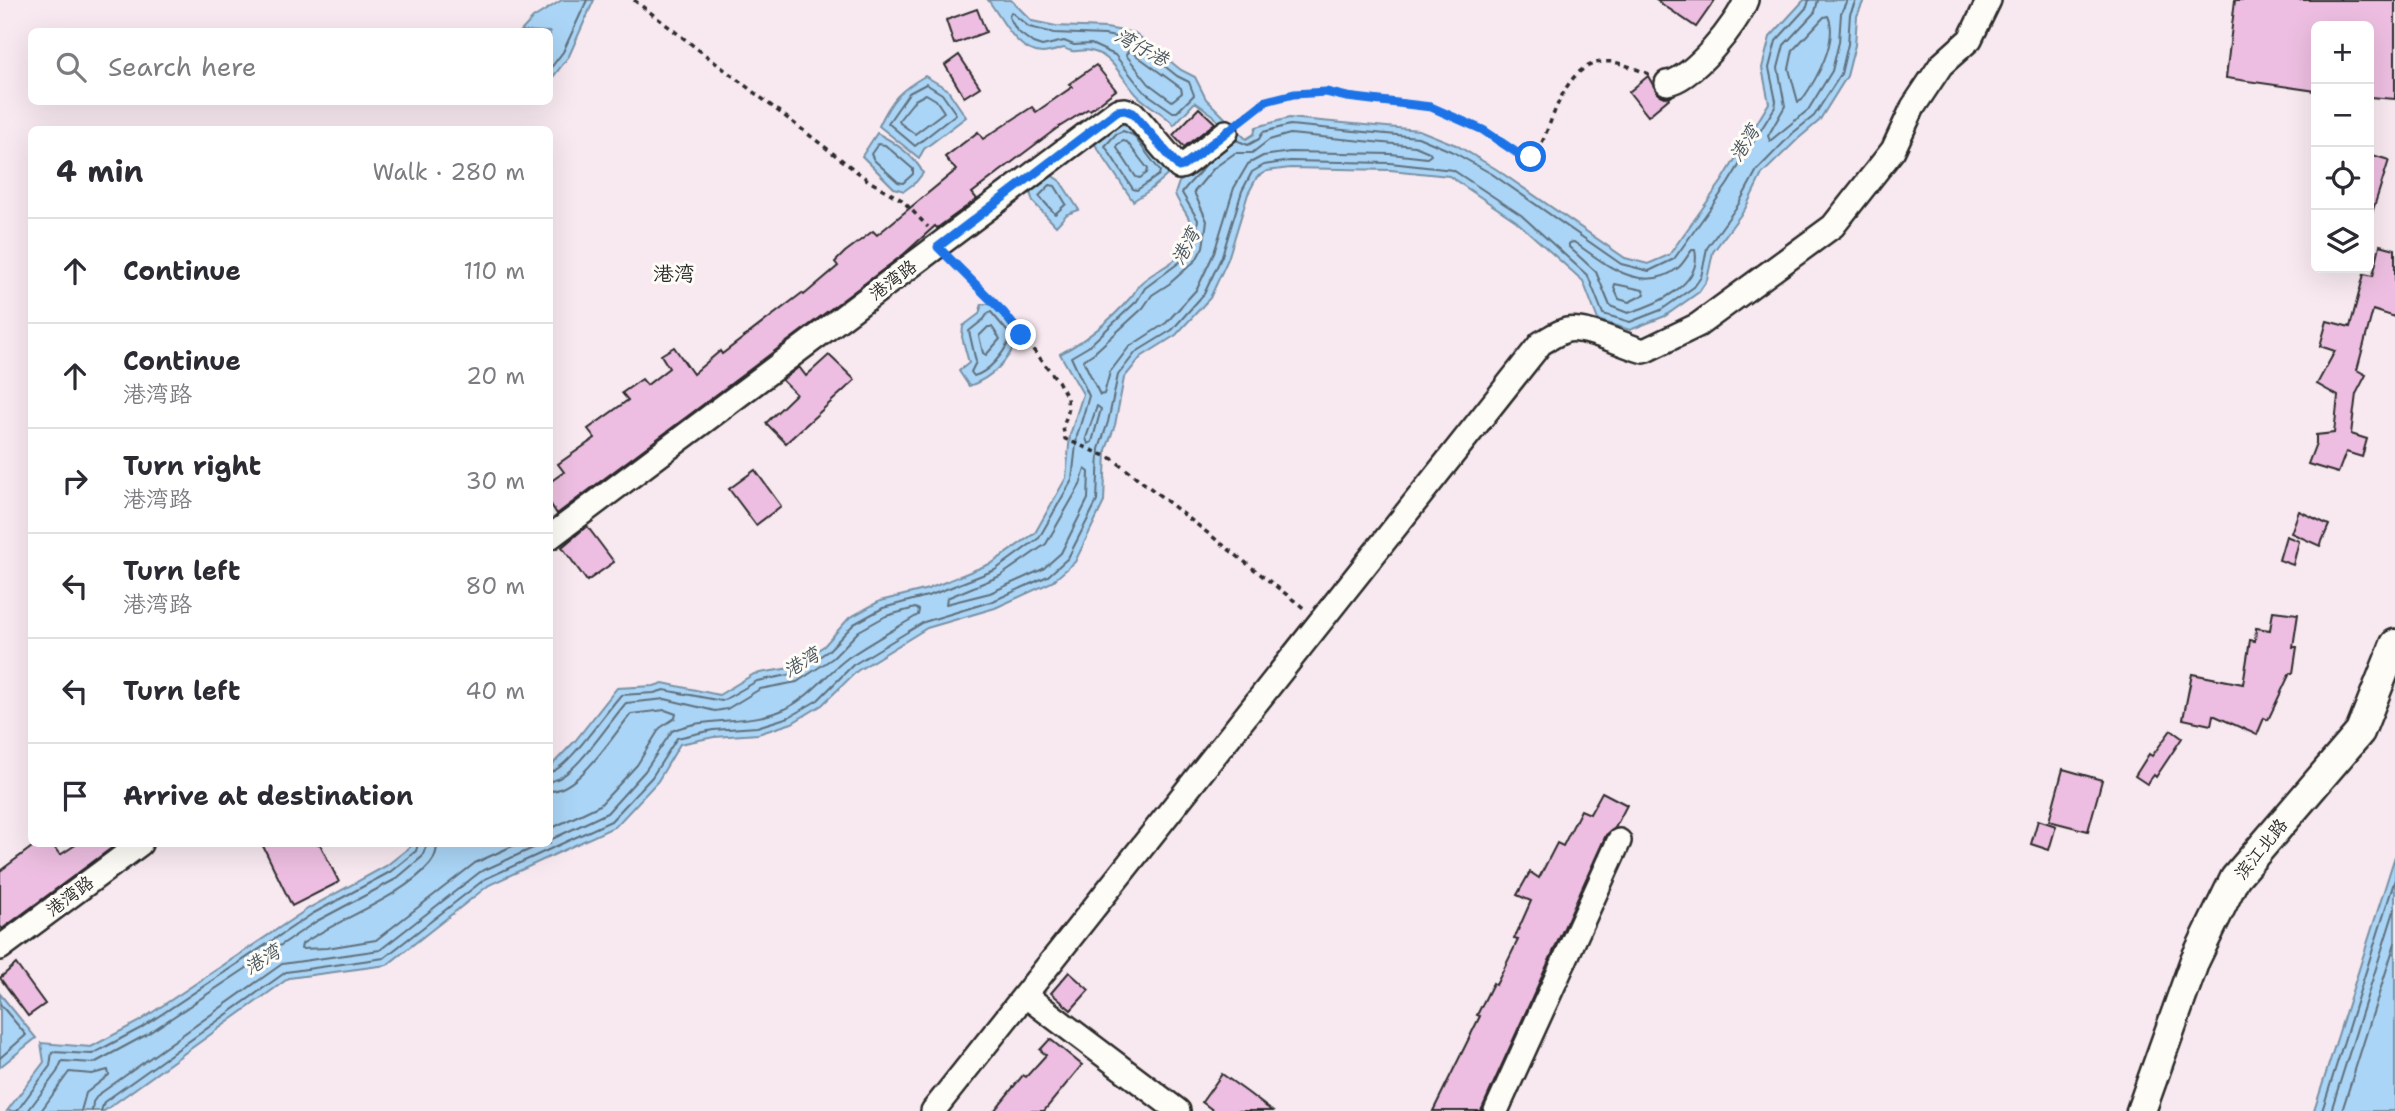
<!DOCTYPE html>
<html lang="en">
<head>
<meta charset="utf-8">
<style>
	:root { --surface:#fff; --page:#f7f7f7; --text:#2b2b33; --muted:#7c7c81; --line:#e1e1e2 }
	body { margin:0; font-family:"Shantell Sans","LXGW WenKai TC",sans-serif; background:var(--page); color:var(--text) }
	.controls { position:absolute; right:21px; top:21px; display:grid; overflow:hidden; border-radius:10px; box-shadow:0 7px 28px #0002 }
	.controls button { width:63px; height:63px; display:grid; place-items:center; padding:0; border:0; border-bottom:2px solid var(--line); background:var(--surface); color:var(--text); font:35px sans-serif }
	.stop { position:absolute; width:21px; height:21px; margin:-16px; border:5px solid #1a73e8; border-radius:50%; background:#fff }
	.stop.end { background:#1a73e8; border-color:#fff; box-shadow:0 2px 7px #0008 }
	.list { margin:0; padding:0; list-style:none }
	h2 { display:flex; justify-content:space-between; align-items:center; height:91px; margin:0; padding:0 28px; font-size:30px }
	h2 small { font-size:23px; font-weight:400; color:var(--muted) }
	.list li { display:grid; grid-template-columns:46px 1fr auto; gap:21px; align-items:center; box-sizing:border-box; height:105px; padding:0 28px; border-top:2px solid var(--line) }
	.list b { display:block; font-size:26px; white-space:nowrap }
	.list p { margin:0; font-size:23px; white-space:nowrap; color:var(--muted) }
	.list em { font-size:23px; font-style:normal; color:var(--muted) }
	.icon { flex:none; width:38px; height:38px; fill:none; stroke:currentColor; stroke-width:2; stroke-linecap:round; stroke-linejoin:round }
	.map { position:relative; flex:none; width:2395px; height:1111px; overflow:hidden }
	.search { position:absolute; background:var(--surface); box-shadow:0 7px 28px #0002; left:28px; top:28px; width:525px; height:77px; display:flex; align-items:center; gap:18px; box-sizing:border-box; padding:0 24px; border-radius:10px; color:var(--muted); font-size:26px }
	.panel { position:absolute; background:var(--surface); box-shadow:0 7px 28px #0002; left:28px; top:126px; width:525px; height:721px; border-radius:10px }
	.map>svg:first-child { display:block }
</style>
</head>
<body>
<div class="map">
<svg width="2395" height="1111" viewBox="0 0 2395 1111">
	<rect width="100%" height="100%" fill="#f8e9f0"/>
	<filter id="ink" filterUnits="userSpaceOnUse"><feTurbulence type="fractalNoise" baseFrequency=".0143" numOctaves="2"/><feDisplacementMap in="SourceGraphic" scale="14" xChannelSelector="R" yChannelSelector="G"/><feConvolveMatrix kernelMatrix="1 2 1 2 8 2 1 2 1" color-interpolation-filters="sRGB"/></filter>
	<g filter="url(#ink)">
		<g fill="#abd5f6" stroke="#7891a5" stroke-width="2">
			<polygon points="562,0 594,0 569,56 550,81 550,32 521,31 533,18"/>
			<path d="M988 0H1011L1032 21 1056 26 1106 28 1135 33 1181 70 1195 77 1206 99 1246 139 1254 134 1256 127 1289 118 1419 130 1456 145 1496 169 1625 258 1648 264 1669 255 1722 181 1769 103 1762 68 1770 37 1804 0H1864L1857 16 1855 45 1847 76 1819 121 1799 138 1762 174 1745 209 1713 252 1707 280 1699 292 1665 316 1630 330 1598 320 1583 281 1516 221 1449 176 1390 170 1290 168 1267 171 1257 177 1248 194 1228 259 1210 298 1176 335 1141 357 1124 378 1115 425 1106 450 1104 502 1075 562 1052 582 995 608 927 628 857 671 822 705 792 723 758 734 714 737 680 744 658 781 616 826 489 885 387 965 289 978 104 1111H7L44 1062 41 1043 91 1047 138 1022 309 908 386 866 414 844H550V767L575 741 617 688 654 686 663 683 719 695 754 674 790 668 824 646 849 618 880 601 928 589 992 563 1035 533 1066 478 1070 435 1083 394 1060 354C1086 340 1111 320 1131 297 1135 293 1136 288 1140 284 1154 269 1181 264 1188 242 1197 217 1182 213 1175 194L1179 182 1188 177 1226 132 1213 115 1195 102 1174 125C1164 113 1150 107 1139 97 1123 82 1115 56 1091 51 1080 48 1076 55 1064 48 1057 50 1049 53 1042 53 1016 52 1002 18 988 0Z"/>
			<path d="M925 76 947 89 966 117 924 149 919 158 879 126C891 100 900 90 925 76Z"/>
			<polygon points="1122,124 1130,125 1170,173 1150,190 1133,201 1094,143 1113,128"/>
			<path d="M877 133C893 141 915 156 923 173L916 182 904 191 894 188 862 156Z"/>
			<polygon points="1051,175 1060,181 1079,210 1067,214 1056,226 1033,202 1030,192"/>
			<path d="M982 304H994L1018 338C1009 360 992 378 969 386L959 371 969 363 962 337 963 326 979 314Z"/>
			<polygon points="2395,856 2395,1111 2314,1111"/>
			<polygon points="0,994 36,1038 0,1067"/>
		</g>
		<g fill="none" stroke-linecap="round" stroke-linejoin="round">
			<g stroke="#5e6f7c" stroke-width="2">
				<polyline points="1818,0 1815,12 1784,45 1778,68 1785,106 1768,136 1770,141 1808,110 1832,71 1839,42 1841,13 1847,0"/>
				<polygon points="1011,12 1029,27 1054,33 1105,35 1132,40 1177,76 1189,82 1194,95 1177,112 1173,112 1143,91 1115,55 1091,44 1074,45 1064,41 1042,46 1033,43 1017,31 1009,17"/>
				<path d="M1828 16C1839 40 1816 80 1802 100L1798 102 1789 69 1793 50 1824 17Z"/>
				<polygon points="1129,50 1181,88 1182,93 1172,101 1149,84 1126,55"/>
				<polyline points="550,69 563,52 587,0"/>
				<polygon points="926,84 942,94 956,114 915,146 888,123 909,93"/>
				<polygon points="926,94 936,100 944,112 915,134 900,123 899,120 915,100"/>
				<polygon points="1123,131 1133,135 1160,171 1159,175 1137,190 1133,189 1105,146 1116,134"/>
				<polygon points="1290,134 1415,146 1429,152 1431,155 1427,158 1391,154 1290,152 1263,156 1248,164 1234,188 1214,253 1197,289 1166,323 1129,347 1110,372 1104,394 1100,395 1083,360 1094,353 1143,308 1152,295 1169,284 1196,260 1203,247 1207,221 1194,192 1214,168 1235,153 1252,153 1269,140"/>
				<polyline points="1236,140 1248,145 1259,139 1263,132 1290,125 1418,137 1453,152 1492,174 1621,264 1649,271 1674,259 1727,185 1775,107 1776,101 1769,68 1776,41 1807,7 1809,0"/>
				<polygon points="1123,141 1127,142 1148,169 1147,173 1140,178 1136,177 1117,148 1117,145"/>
				<polygon points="878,144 885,145 913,169 913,174 903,183 898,182 874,160 871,154"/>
				<polygon points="1050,185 1055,186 1066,204 1055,214 1039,196"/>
				<path d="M1574 242C1604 263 1642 296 1678 268 1684 263 1687 256 1692 250H1695C1703 285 1655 305 1628 313L1610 306 1596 272 1569 247V243Z"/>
				<polygon points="1615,284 1643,290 1645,294 1629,302 1619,299 1614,288"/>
				<path d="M991 312 1007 331 1010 339C1004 353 989 372 974 376L971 372 976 362 969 331 984 319 988 313Z"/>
				<polygon points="988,327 992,327 1000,339 986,355 983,353 979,336"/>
				<polygon points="1097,406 1101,409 1092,442 1088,444 1086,438"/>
				<polygon points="1085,469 1089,472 1088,499 1061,553 1043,569 990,593 946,604 947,598 1000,576 1046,544 1080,485"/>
				<path d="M550 772C567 770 607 710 621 695L654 693 664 690 722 701 757 681 794 674 828 651 854 624 883 608 931 595 995 570 1039 538 1072 480 1077 436 1089 396 1071 357 1088 347 1137 301 1145 288 1188 256 1195 244 1198 220 1182 193C1185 186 1200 174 1206 164"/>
				<path d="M550 781C574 779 609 722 626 703L665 699 715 711 727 709 760 689 797 682 833 658 859 631 886 616 915 608 919 610 918 615C895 629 871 642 849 657 827 673 812 695 787 708 751 726 708 715 672 731L645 771 607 813 550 840"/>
				<path d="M550 791C580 790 612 736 631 714L665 710 676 714 675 718 660 728 637 765 600 805 550 829"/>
				<path d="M437 844C437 851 435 858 430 864 401 898 340 918 302 944L301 949 327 948 376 940 475 863 517 844"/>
				<polyline points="0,1004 26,1035 0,1058"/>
				<polyline points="17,1111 50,1066 52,1052 92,1054 141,1028 312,914 390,872 416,851 418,844"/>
				<polyline points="28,1111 57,1072 62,1061 94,1063 146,1035 317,921 396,879 422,857 427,844"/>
				<polyline points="41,1111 69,1072 92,1074 108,1070 109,1075 86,1093 81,1111"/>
				<polyline points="92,1111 93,1102 98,1095 282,964 380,950 480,872 542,844"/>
				<polyline points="101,1111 104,1102 286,972 384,958 485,879 611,821 652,777 677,738 713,730 757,727 789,717 818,700 853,665 924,622 993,601 1048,576 1068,558 1097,501 1099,449 1108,422 1118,375 1136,352 1172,330 1204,294 1222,256 1242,191 1252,172 1264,165 1290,161 1390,163 1453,170 1521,215 1588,276 1603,314 1630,322 1661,310 1694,287 1701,277 1707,248 1738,205 1757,170 1794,132 1814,116 1841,74 1848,44 1850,14 1856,0"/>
				<polyline points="2322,1111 2395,879"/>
				<polyline points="2331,1111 2395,908"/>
				<polyline points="2342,1111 2395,943"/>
			</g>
		</g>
		<g fill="#edbee1" stroke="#2b2b2b" stroke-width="2">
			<polygon points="1656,0 1715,0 1696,27"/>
			<polygon points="2235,0 2395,0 2395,99 2369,97 2369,26 2316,26 2316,91 2226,78"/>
			<polygon points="977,9 986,32 954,44 946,20"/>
			<polygon points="959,55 980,87 964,97 945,65"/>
			<polygon points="1096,65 1116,90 1090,110 1088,109 1056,129 1024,153 972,193 977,199 937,228 935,226 904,254 557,514 550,503 550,482 564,472 558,464 595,438 588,429 628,400 622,393 642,379 647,385 669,368 661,355 674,347 693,374 720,351 722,354 802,293 804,295 838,266 835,262 845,252 873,231 877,235 956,170 945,157 978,132 983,139 1032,107 1036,112 1072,87 1069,84"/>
			<polygon points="1648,76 1658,94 1665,97 1672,96 1648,116 1629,92"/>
			<polygon points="1199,108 1215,123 1184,147 1173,135"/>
			<polygon points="2369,154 2389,160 2372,213 2369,213"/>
			<polygon points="2380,245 2395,249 2395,317 2373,310 2357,370 2366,375 2356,394 2351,434 2367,439 2362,457 2346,452 2338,473 2308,464 2316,443 2316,435 2334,433 2338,396 2317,384 2335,351 2320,346 2327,321 2350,327 2364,274 2373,276"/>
			<polygon points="829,355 855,380 786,443 766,423 796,394 782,380 799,367 806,376"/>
			<polygon points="755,470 781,506 756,525 729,489"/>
			<polygon points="2299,511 2329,525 2320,546 2291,533"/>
			<polygon points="587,526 614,562 587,581 562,547"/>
			<polygon points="2286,536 2299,541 2293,565 2279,560"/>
			<polygon points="2273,611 2298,614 2293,647 2297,647 2293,673 2290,673 2268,720 2264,718 2257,735 2213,715 2211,725 2183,719 2192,674 2243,684 2250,640 2255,641 2256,628 2270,630"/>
			<polygon points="2171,730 2182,738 2156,777 2154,775 2147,784 2135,776 2149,754 2152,756"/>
			<polygon points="2063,769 2102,780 2088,831 2049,821"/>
			<polygon points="1602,792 1627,805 1615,828 1606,835 1481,1111 1433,1111 1480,1016 1477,1015 1493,983 1496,985 1518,940 1514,939 1531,901 1517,895 1530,872 1539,878 1557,843 1563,846 1581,810 1590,814"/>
			<polygon points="2038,820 2056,826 2049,850 2031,844"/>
			<polygon points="36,844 52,844 60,855 77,844 117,844 2,929 0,926 0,871"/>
			<polygon points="262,844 320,844 339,882 292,906"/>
			<polygon points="16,964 45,1004 28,1016 0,978"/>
			<polygon points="1069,972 1089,990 1071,1010 1051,993"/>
			<polygon points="1050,1039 1082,1065 1044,1111 994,1111 1023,1075 1026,1077 1046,1055 1040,1050"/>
			<polygon points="1222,1074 1247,1092 1272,1111 1214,1111 1202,1102"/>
		</g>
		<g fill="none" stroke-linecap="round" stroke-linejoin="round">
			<g stroke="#2b2b2b" stroke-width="28">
				<g id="minor">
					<path d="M1667 83C1692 80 1738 23 1746 0"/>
					<polyline points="550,537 1117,111 1125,110 1133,113 1179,167 1183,166 1226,132"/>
					<polyline points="0,948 140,844"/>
					<polyline points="1026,996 1178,1111"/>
					<path d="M933 1111 1541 343C1549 339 1558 332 1567 330 1587 326 1624 346 1644 351L1698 325 1833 226 1893 150 1913 107 1941 65 1970 39 1989 0"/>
					<polyline points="1496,1111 1619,841"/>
				</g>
			</g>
			<g stroke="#2b2b2b" stroke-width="33">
				<polyline id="tertiary" points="2141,1111 2195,960 2235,878 2360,732 2395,644"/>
			</g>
			<g stroke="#2b2b2b" stroke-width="3.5" stroke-dasharray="5 5" stroke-linecap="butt">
				<polyline points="634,0 869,181 902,200 928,227"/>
				<path d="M1241 120 1266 101 1294 94 1326 92 1347 97 1431 107 1483 130 1523 157H1531L1539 149C1556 115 1565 57 1613 62 1625 64 1638 70 1649 74"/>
				<polyline points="952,261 1004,313 1058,381 1067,397 1068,412 1063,427 1065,439 1113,459 1305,609"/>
			</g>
			<use href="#minor" stroke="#fdfcf7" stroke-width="23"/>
			<use href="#tertiary" stroke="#fdfcf7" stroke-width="28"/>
		</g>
	</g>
	<g fill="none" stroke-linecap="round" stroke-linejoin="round" filter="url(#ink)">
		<polyline stroke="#1a73e8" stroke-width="9" points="1021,335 1004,313 938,247 1117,111 1125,110 1133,113 1179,167 1183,166 1266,101 1294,94 1326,92 1347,97 1431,107 1483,130 1523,157 1531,157"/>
	</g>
	<g text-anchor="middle" stroke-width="6" stroke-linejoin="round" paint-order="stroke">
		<g font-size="18" fill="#2b2b2b" stroke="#fdfcf7">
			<text transform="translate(893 280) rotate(-37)" y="6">港湾路</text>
			<text transform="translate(2261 849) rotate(-51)" y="6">滨江北路</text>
			<text transform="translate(70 896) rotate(-37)" y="6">港湾路</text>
		</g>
		<g font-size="19" font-style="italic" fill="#4b565e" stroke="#fdfcf7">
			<text transform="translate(1142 47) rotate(28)" y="7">湾仔港</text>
			<text transform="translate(1744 143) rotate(-57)" y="7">港湾</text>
			<text transform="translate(1185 246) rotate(-61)" y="7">港湾</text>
			<text transform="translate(801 662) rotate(-31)" y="7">港湾</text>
			<text transform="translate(262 959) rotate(-32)" y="7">港湾</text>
		</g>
		<g font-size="21" fill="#2b2b2b" stroke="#fdfcf7">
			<text x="674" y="281">港湾</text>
		</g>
	</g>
</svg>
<div class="controls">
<button>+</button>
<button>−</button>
<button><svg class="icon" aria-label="locate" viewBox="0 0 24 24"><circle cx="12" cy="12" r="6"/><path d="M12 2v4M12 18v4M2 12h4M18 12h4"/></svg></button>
<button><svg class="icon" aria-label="layers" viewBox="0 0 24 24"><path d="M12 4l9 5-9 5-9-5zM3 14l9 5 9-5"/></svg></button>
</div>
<div class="stop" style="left:1531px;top:157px"></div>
<div class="stop end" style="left:1021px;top:335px"></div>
<div class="search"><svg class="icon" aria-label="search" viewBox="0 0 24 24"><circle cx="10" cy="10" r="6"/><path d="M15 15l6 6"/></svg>Search here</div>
<section class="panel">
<h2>4 min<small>Walk · 280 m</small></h2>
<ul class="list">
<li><svg class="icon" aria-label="ahead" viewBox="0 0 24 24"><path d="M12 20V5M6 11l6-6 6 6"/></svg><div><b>Continue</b></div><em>110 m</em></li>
<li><svg class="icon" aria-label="ahead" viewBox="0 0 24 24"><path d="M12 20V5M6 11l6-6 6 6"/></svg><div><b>Continue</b><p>港湾路</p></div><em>20 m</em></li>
<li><svg class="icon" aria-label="right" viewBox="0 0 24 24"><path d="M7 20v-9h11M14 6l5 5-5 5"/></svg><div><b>Turn right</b><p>港湾路</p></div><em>30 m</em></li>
<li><svg class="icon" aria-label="left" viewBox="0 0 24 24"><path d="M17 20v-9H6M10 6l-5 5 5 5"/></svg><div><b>Turn left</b><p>港湾路</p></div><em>80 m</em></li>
<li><svg class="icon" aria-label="left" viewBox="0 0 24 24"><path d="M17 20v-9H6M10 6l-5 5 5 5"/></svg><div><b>Turn left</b></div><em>40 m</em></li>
<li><svg class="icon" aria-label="arrive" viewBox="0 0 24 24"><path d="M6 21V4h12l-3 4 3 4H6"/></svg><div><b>Arrive at destination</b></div></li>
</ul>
</section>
</div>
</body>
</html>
